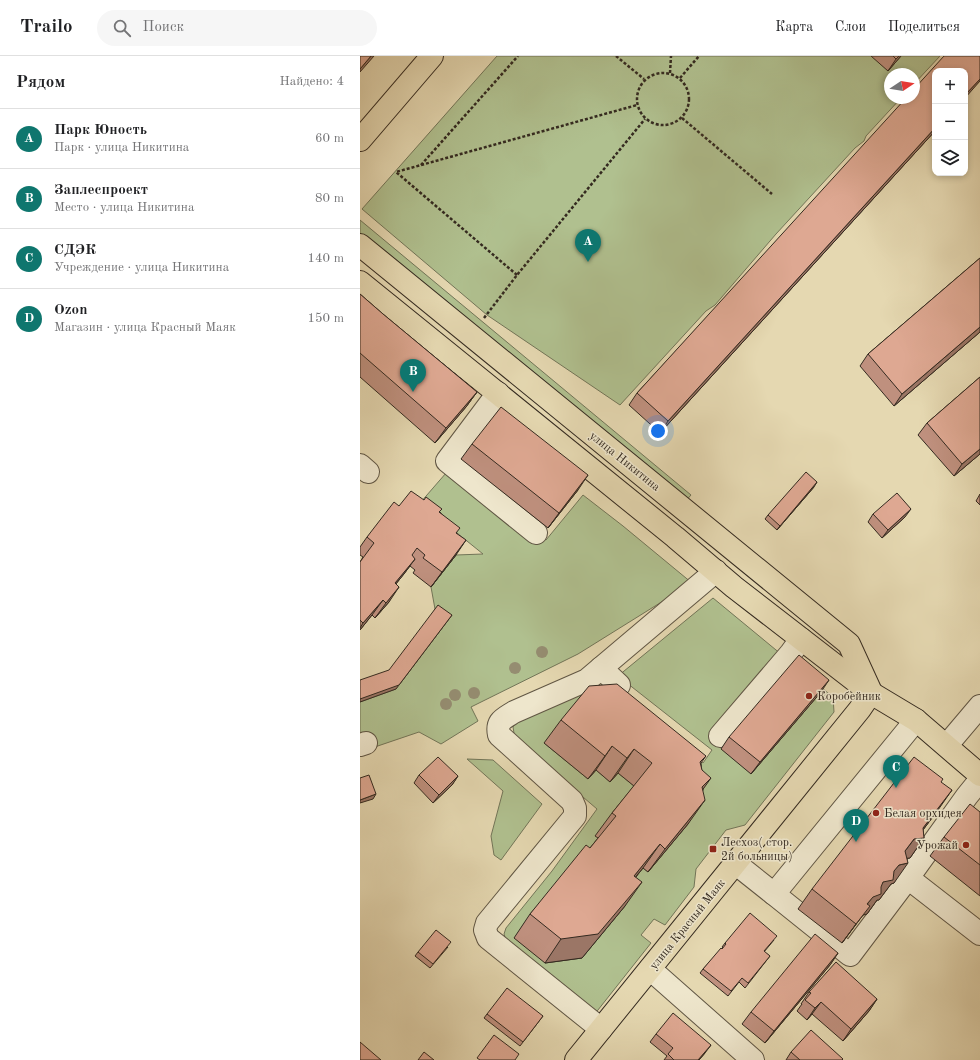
<!DOCTYPE html>
<html lang="ru">
<head>
<meta charset="utf-8">
<style>
	:root { --surface:#fff; --page:#f6f6f6; --text:#202124; --muted:#757577; --line:#e0e0e0; --accent:#0f766e }
	body { margin:0; font-family:"Old Standard TT",serif; background:var(--page); color:var(--text) }
	.controls { position:absolute; right:12px; top:12px; display:grid; overflow:hidden; border-radius:8px; box-shadow:0 2px 6px #0003 }
	.controls button { width:36px; height:36px; display:grid; place-items:center; padding:0; border:0; border-bottom:1px solid var(--line); background:var(--surface); color:var(--text); font:20px sans-serif }
	.compass { position:absolute; left:524px; top:12px; width:36px; height:36px; border-radius:50%; background:var(--surface); box-shadow:0 2px 6px #0003; rotate:78deg }
	.you { position:absolute; left:298px; top:375px; width:14px; height:14px; margin:-10px; border:3px solid #fff; border-radius:50%; background:#1a73e8; box-shadow:0 0 0 6px #1a73e833 }
	.badge { display:grid; place-items:center; width:26px; height:26px; border-radius:50%; background:var(--accent); color:#fff; font-size:13px; font-weight:700 }
	.pin { position:absolute; translate:-50% -33px; filter:drop-shadow(0 1px 2px #0008) }
	.pin::after { content:''; position:absolute; top:21px; width:14px; height:12px; background:inherit; clip-path:polygon(0 0,100% 0,50% 100%) }
	.list { margin:0; padding:0; list-style:none }
	h2 { display:flex; justify-content:space-between; align-items:center; height:52px; margin:0; padding:0 16px; font-size:17px }
	h2 small { font-size:13px; font-weight:400; color:var(--muted) }
	.list li { display:grid; grid-template-columns:26px 1fr auto; gap:12px; align-items:center; box-sizing:border-box; height:60px; padding:0 16px; border-top:1px solid var(--line) }
	.list b { display:block; font-size:15px; white-space:nowrap }
	.list p { margin:0; font-size:13px; white-space:nowrap; color:var(--muted) }
	.list em { font-size:13px; font-style:normal; color:var(--muted) }
	.icon { flex:none; width:22px; height:22px; fill:none; stroke:currentColor; stroke-width:2; stroke-linecap:round; stroke-linejoin:round }
	.map { position:relative; flex:none; width:620px; height:1004px; overflow:hidden }
	header { display:flex; align-items:center; gap:24px; box-sizing:border-box; height:56px; padding:0 20px; background:var(--surface); border-bottom:1px solid var(--line) }
	header strong { font-size:19px }
	nav { display:flex; gap:22px; margin-inline-start:auto; font-size:14px }
	.search { width:280px; height:36px; background:var(--page); display:flex; align-items:center; gap:10px; box-sizing:border-box; padding:0 14px; border-radius:22px; color:var(--muted); font-size:15px }
	main { display:flex }
	aside { flex:1; background:var(--surface) }
	.map>svg:first-child { display:block }
</style>
</head>
<body>
<header>
<strong>Trailo</strong>
<div class="search"><svg class="icon" aria-label="search" viewBox="0 0 24 24"><circle cx="10" cy="10" r="6"/><path d="M15 15l6 6"/></svg>Поиск</div>
<nav><a>Карта</a><a>Слои</a><a>Поделиться</a></nav>
</header>
<main>
<aside>
<h2>Рядом<small>Найдено: 4</small></h2>
<ul class="list">
<li><span class="badge">A</span><div><b>Парк Юность</b><p>Парк · улица Никитина</p></div><em>60 m</em></li>
<li><span class="badge">B</span><div><b>Заплеспроект</b><p>Место · улица Никитина</p></div><em>80 m</em></li>
<li><span class="badge">C</span><div><b>СДЭК</b><p>Учреждение · улица Никитина</p></div><em>140 m</em></li>
<li><span class="badge">D</span><div><b>Ozon</b><p>Магазин · улица Красный Маяк</p></div><em>150 m</em></li>
</ul>
</aside>
<div class="map">
<svg width="620" height="1004" viewBox="0 0 620 1004">
	<rect width="100%" height="100%" fill="#e5d8b1"/>
	<filter id="stains"><feTurbulence type="fractalNoise" baseFrequency=".005" numOctaves="4"/><feColorMatrix values="0 0 0 0 .2 0 0 0 0 .09 0 0 0 0 .02 0 0 0 .5 -.17"/></filter>
	<radialGradient id="worn" r=".72"><stop offset=".6" stop-color="#630" stop-opacity="0"/><stop offset="1" stop-color="#630" stop-opacity=".3"/></radialGradient>
	<g fill="#b0c08f" stroke="#727558" fill-rule="evenodd">
		<polygon points="137,0 580,0 554,28 554,18 530,18 530,42 541,42 506,80 504,85 495,92 416,178 355,249 346,255 260,349 127,259 2,153"/>
		<polygon points="0,164 331,439 324,447 0,178"/>
		<polygon points="93,409 186,484 223,439 263,470 332,527 218,598 111,651 118,665 81,688 59,676 0,696 0,646 36,633 75,553 71,531 96,499 123,498 60,447"/>
		<path d="M353 542 473 641 474 656 385 769 366 774 336 813 334 831 305 869 294 863 281 879 291 887 234 959 146 884 144 878 146 872 192 815 237 753 155 683 153 671 158 663 235 625 244 634 250 635 343 707 352 694 258 620ZM184 687 334 746 288 816 283 812 257 843 240 784 236 780 275 731 258 717 250 726 236 714 228 723Z"/>
		<polygon points="107,703 133,704 182,748 141,804 134,799 131,780 143,735"/>
	</g>
	<g fill="none" stroke-linecap="round" stroke-linejoin="round">
		<g stroke="#605644" stroke-width="24">
			<g id="minor">
				<polyline points="138,337 87,405 176,477"/>
				<polyline points="0,409 8,416"/>
				<polyline points="241,612 259,629"/>
				<polyline points="360,680 431,597 441,583"/>
				<polyline points="0,689 6,687"/>
				<polyline points="587,689 620,650"/>
				<polyline points="375,807 414,838 556,664"/>
				<polyline points="548,822 620,878"/>
				<polyline points="414,838 490,899 548,822 607,740 620,724"/>
				<polyline points="290,913 393,1004"/>
				<path d="M241 973 128 882 125 874 127 867 215 760V752L212 745 139 679C136 665 143 663 154 656L227 624 356 515"/>
			</g>
		</g>
		<g stroke="#342a20" stroke-width="24">
			<g id="major">
				<polyline points="0,84 72,0"/>
				<polyline points="0,189 489,588 511,636"/>
				<polyline points="0,226 315,481 374,531 511,637 556,664 620,719"/>
				<polyline points="216,1004 500,653 511,637"/>
			</g>
		</g>
		<g stroke="#342a20" stroke-width="2.5" stroke-dasharray="3 2" stroke-linecap="butt">
			<polyline points="256,0 284,23"/>
			<circle cx="303" cy="43" r="26"/>
			<polyline points="310,17 311,0"/>
			<polyline points="320,22 339,0"/>
			<polyline points="322,62 412,138"/>
			<polyline points="61,109 158,0"/>
			<polyline points="157,219 36,116 277,49"/>
			<polyline points="124,262 157,219 285,63"/>
		</g>
		<use href="#minor" stroke="#eee6cc" stroke-width="22"/>
		<use href="#major" stroke="#e5d8b1" stroke-width="22"/>
	</g>
	<g fill="#958d71">
		<circle cx="182" cy="596" r="6"/>
		<circle cx="155" cy="612" r="6"/>
		<circle cx="114" cy="637" r="6"/>
		<circle cx="95" cy="639" r="6"/>
		<circle cx="86" cy="648" r="6"/>
	</g>
	<g fill="#bf907e" stroke="#342a20">
		<polygon points="511,0 541,0 528,15"/>
		<polygon points="575,15 575,75 300,377 269,349 277,337"/>
		<polygon points="620,202 620,276 534,350 500,310 508,298"/>
		<polygon points="0,238 23,258 117,336 106,351 75,387 0,321"/>
		<polygon points="620,321 620,398 594,420 558,379 567,367"/>
		<polygon points="112,388 218,434 188,472 101,403"/>
		<polygon points="454,431 417,474 405,463 408,459"/>
		<polygon points="620,438 620,449 616,445"/>
		<polygon points="39,450 80,456 97,477 96,499 71,531 53,517 55,514 50,510 36,528 29,546 15,562 12,559 0,574 0,506 3,501 0,499 0,491 7,481"/>
		<polygon points="513,458 545,461 522,482 508,466"/>
		<polygon points="461,636 391,718 361,693 369,681"/>
		<polygon points="201,664 346,700 341,707 343,734 328,768 288,816 283,812 276,821 265,850 222,902 185,907 154,882 170,858 230,792 238,782 235,780 252,757 274,730 258,717 250,726 236,714 228,723 184,687"/>
		<polygon points="59,719 98,720 92,729 73,747 54,727"/>
		<polygon points="581,726 578,754 563,774 564,782 550,802 546,802 534,827 531,828 519,844 517,844 507,858 503,859 482,887 438,853 452,833"/>
		<polygon points="620,756 620,840 570,800 584,781"/>
		<polygon points="414,884 404,896 410,900 385,932 379,926 368,940 340,917 343,913 363,892 362,891 365,887"/>
		<polygon points="88,891 70,912 55,900 58,896"/>
		<polygon points="478,897 470,909 405,987 382,968 391,956"/>
		<polygon points="449,936 517,943 509,955 483,985 452,958 447,964 437,955 442,948 441,948"/>
		<polygon points="127,958 183,960 160,990 124,962"/>
		<polygon points="296,978 345,997 339,1004 304,1004 307,1000 290,986"/>
		<polygon points="431,996 482,1004 426,1004"/>
	</g>
	<g fill="#9b7666" stroke="#342a20">
		<polygon points="11,0 14,0 0,16 0,13"/>
		<polygon points="539,0 541,0 528,15 536,3"/>
		<polygon points="620,23 620,25 605,42 605,39"/>
		<polygon points="575,72 575,75 300,377 308,365"/>
		<polygon points="620,271 620,276 534,350 542,338"/>
		<polygon points="117,336 106,351 75,387 86,372"/>
		<polygon points="620,393 620,398 594,420 602,408"/>
		<polygon points="228,419 218,434 188,472 199,457"/>
		<polygon points="457,426 454,431 417,474 420,470"/>
		<polygon points="551,453 545,461 522,482 528,474"/>
		<polygon points="106,484 96,499 71,531 82,516"/>
		<polygon points="55,503 44,518 24,542 35,527"/>
		<polygon points="39,531 29,546 15,562 26,547"/>
		<polygon points="23,544 12,559 0,574 0,572 3,567"/>
		<polygon points="92,559 36,633 0,646 0,643"/>
		<polygon points="469,624 461,636 391,718 400,706"/>
		<polygon points="252,690 236,714 228,723 245,700"/>
		<polygon points="274,693 258,717 250,726 267,702"/>
		<polygon points="98,720 92,729 73,747 79,739"/>
		<polygon points="351,722 334,746 342,731"/>
		<polygon points="592,734 578,754 556,783 564,782 550,802 540,803 545,795"/>
		<polygon points="16,738 13,743 0,747 0,744"/>
		<polygon points="345,744 328,768 288,816 305,793"/>
		<polygon points="300,788 283,812 257,843 274,820"/>
		<polygon points="548,807 534,827 531,828 519,844 517,844 507,858 503,859 482,887 496,868 499,861 494,867 523,826 539,809"/>
		<polygon points="282,826 265,850 222,902 185,907 201,883"/>
		<polygon points="478,897 470,909 405,987 414,975"/>
		<polygon points="517,943 509,955 483,985 491,973"/>
		<polygon points="461,946 452,958 447,964 455,952"/>
		<polygon points="351,989 345,997 339,1004 338,1004"/>
	</g>
	<g fill="#dea892" stroke="#342a20">
		<polygon points="0,0 11,0 0,13"/>
		<polygon points="533,0 539,0 536,3"/>
		<polygon points="584,0 620,0 620,23 605,39 605,15 575,15 575,72 308,365 277,337 546,42 554,42 554,33"/>
		<polygon points="620,202 620,271 542,338 508,298"/>
		<polygon points="0,238 23,258 117,336 86,372 0,297"/>
		<polygon points="620,321 620,393 602,408 567,367"/>
		<polygon points="141,351 228,419 199,457 112,388"/>
		<polygon points="446,416 457,426 420,470 408,459"/>
		<polygon points="51,435 64,444 66,441 82,453 79,456 100,472 96,477 106,484 82,516 63,502 65,499 57,492 52,499 55,503 35,527 39,531 26,547 23,544 3,567 0,564 0,506 14,487 7,481 34,446 39,450"/>
		<polygon points="537,437 551,453 528,474 513,458"/>
		<polygon points="78,549 92,559 39,629 0,643 0,624 29,614"/>
		<polygon points="439,599 469,624 400,706 369,681"/>
		<polygon points="257,628 346,700 340,706 342,714 351,722 342,731 345,744 305,793 300,788 274,820 282,826 238,878 201,883 170,858 226,789 230,792 256,760 252,757 292,707 274,693 267,702 252,690 245,700 201,664 229,630"/>
		<polygon points="78,701 98,720 79,739 59,719"/>
		<polygon points="554,701 583,723 581,726 592,734 563,772 564,782 554,783 545,795 548,807 539,809 534,815 533,824 523,826 521,831 521,838 513,841 507,848 510,850 496,868 452,833"/>
		<polygon points="9,719 16,738 0,744 0,722"/>
		<polygon points="610,748 620,756 620,809 584,781"/>
		<polygon points="390,857 417,880 404,895 410,900 388,927 382,922 371,935 343,913 361,892 362,893 366,888 365,887"/>
		<polygon points="76,874 91,886 73,908 58,896"/>
		<polygon points="455,878 478,897 414,975 391,956"/>
		<polygon points="476,906 517,943 491,973 461,946 455,952 445,944 451,937 449,936"/>
		<polygon points="147,932 183,960 163,986 127,958"/>
		<polygon points="313,957 351,989 338,1004 314,1004 308,998 313,992 296,978"/>
		<polygon points="451,974 483,1003 482,1004 440,1004 431,996"/>
		<polygon points="134,979 159,998 155,1004 120,1004 117,1002"/>
		<polygon points="0,986 21,1004 0,1004"/>
		<polygon points="64,996 74,1004 58,1004"/>
	</g>
	<g fill="#8f2418" stroke="#eee6cc" stroke-width="1.5">
		<circle cx="449" cy="640" r="4"/>
		<circle cx="516" cy="757" r="4"/>
		<circle cx="606" cy="789" r="4"/>
		<rect x="349" y="789" width="8" height="8" rx="2"/>
	</g>
	<g text-anchor="middle" stroke-width="3" stroke-linejoin="round" paint-order="stroke">
		<g font-size="12" fill="#342a20" stroke="#eee6cc">
			<text transform="translate(265 405) rotate(39)" y="4">улица Никитина</text>
			<text transform="translate(327 868) rotate(-51)" y="4">улица Красный Маяк</text>
		</g>
		<g font-size="12" fill="#342a20" stroke="#eee6cc" text-anchor="start">
			<text x="457" y="644">Коробейник</text>
			<text x="524" y="761">Белая орхидея</text>
			<text x="361" y="790">Лесхоз( стор.<tspan x="361" dy="14">2й больницы)</tspan></text>
			<text x="598" y="793" text-anchor="end">Урожай</text>
		</g>
	</g>
	<rect width="100%" height="100%" filter="url(#stains)"/>
	<rect width="100%" height="100%" fill="url(#worn)"/>
</svg>
<div class="controls">
<button>+</button>
<button>−</button>
<button><svg class="icon" aria-label="layers" viewBox="0 0 24 24"><path d="M12 4l9 5-9 5-9-5zM3 14l9 5 9-5"/></svg></button>
</div>
<svg class="compass" viewBox="-18 -18 36 36"><path d="M0-13l5 13h-10z" fill="#e53935"/><path d="M0 13l5-13h-10z" fill="#757577"/></svg>
<div class="you"></div>
<div class="pin badge" style="left:228px;top:206px">A</div>
<div class="pin badge" style="left:53px;top:336px">B</div>
<div class="pin badge" style="left:536px;top:732px">C</div>
<div class="pin badge" style="left:496px;top:786px">D</div>
</div>
</main>
</body>
</html>
